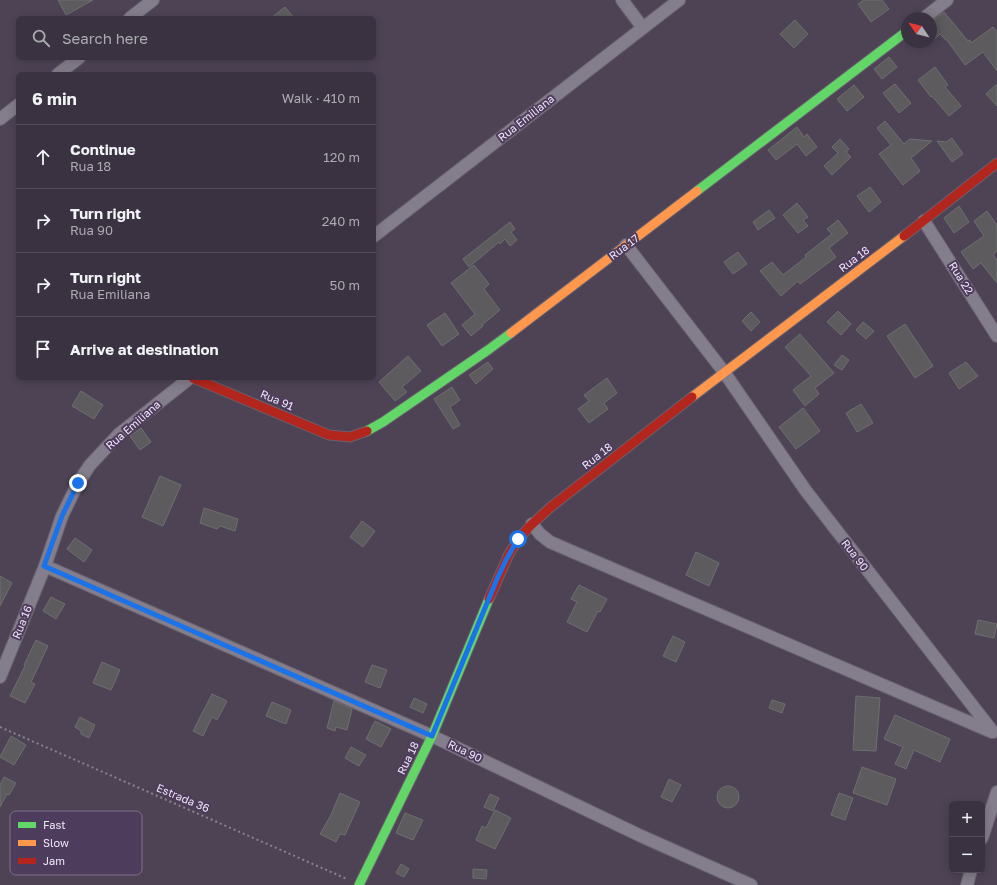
<!DOCTYPE html>
<html lang="en">
<head>
<meta charset="utf-8">
<style>
	:root { --surface:#3a3240; --page:#413a47; --text:#f1f3f6; --muted:#abaab1; --line:#544d59 }
	body { margin:0; font-family:"Golos Text",sans-serif; background:var(--page); color:var(--text) }
	.controls { position:absolute; right:12px; bottom:12px; display:grid; overflow:hidden; border-radius:6px; box-shadow:0 2px 10px #0003 }
	.controls button { width:36px; height:36px; display:grid; place-items:center; padding:0; border:0; border-bottom:1px solid var(--line); background:var(--surface); color:var(--text); font:20px sans-serif }
	.compass { position:absolute; left:901px; top:12px; width:36px; height:36px; border-radius:50%; background:var(--surface); box-shadow:0 2px 10px #0003; rotate:305deg }
	.stop { position:absolute; width:12px; height:12px; margin:-9px; border:3px solid #1a73e8; border-radius:50%; background:#fff }
	.stop.end { background:#1a73e8; border-color:#fff; box-shadow:0 1px 4px #0008 }
	.list { margin:0; padding:0; list-style:none }
	h2 { display:flex; justify-content:space-between; align-items:center; height:52px; margin:0; padding:0 16px; font-size:17px }
	h2 small { font-size:13px; font-weight:400; color:var(--muted) }
	.list li { display:grid; grid-template-columns:26px 1fr auto; gap:12px; align-items:center; box-sizing:border-box; height:64px; padding:0 16px; border-top:1px solid var(--line) }
	.list b { display:block; font-size:15px; white-space:nowrap }
	.list p { margin:0; font-size:13px; white-space:nowrap; color:var(--muted) }
	.list em { font-size:13px; font-style:normal; color:var(--muted) }
	.icon { flex:none; width:22px; height:22px; fill:none; stroke:currentColor; stroke-width:2; stroke-linecap:round; stroke-linejoin:round }
	.map { position:relative; flex:none; width:997px; height:885px; overflow:hidden }
	.search { position:absolute; background:var(--surface); box-shadow:0 2px 10px #0003; left:16px; top:16px; width:360px; height:44px; display:flex; align-items:center; gap:10px; box-sizing:border-box; padding:0 14px; border-radius:6px; color:var(--muted); font-size:15px }
	.panel { position:absolute; background:var(--surface); box-shadow:0 2px 10px #0003; left:16px; top:72px; width:360px; height:308px; border-radius:6px }
	.map>svg:first-child { display:block }
</style>
</head>
<body>
<div class="map">
<svg width="997" height="885" viewBox="0 0 997 885">
	<rect width="100%" height="100%" fill="#4d4355"/>
	<g fill="#5d5b5e" stroke="#6f6e6f">
		<polygon points="58,0 93,0 66,15"/>
		<polygon points="864,0 882,0 889,9 871,22 858,4"/>
		<polygon points="285,7 294,18 271,18"/>
		<polygon points="944,12 968,41 970,40 971,43 993,27 997,32 997,71 983,52 965,65 947,40 946,40 940,34 931,42 931,22"/>
		<polygon points="795,20 808,34 794,48 780,34"/>
		<polygon points="889,57 897,67 882,79 874,69"/>
		<polygon points="935,67 948,85 945,87 961,106 949,116 932,96 931,97 918,80"/>
		<polygon points="895,84 911,103 899,113 883,93"/>
		<polygon points="997,84 997,106 986,94"/>
		<polygon points="854,85 864,97 847,111 837,99"/>
		<polygon points="885,121 904,144 910,139 932,141 911,158 920,171 903,185 879,154 891,145 877,128"/>
		<polygon points="797,127 804,137 807,134 817,147 806,156 797,144 776,160 768,150"/>
		<polygon points="952,138 963,154 952,162 937,141 946,142"/>
		<polygon points="840,139 849,149 846,152 851,157 832,175 824,166 838,153 832,147"/>
		<polygon points="870,187 881,202 869,212 857,196"/>
		<polygon points="797,203 808,217 803,220 808,226 798,233 783,215"/>
		<polygon points="959,206 969,222 954,233 944,218"/>
		<polygon points="769,210 775,218 758,230 753,222"/>
		<polygon points="987,211 997,225 997,251 993,255 997,260 997,283 981,263 973,269 961,252 984,236 974,221"/>
		<polygon points="838,220 848,233 829,248 836,257 800,284 798,281 781,296 760,271 772,262 783,275 806,257 805,255 832,234 827,229"/>
		<polygon points="510,222 515,229 511,232 517,240 510,246 505,239 500,244 499,242 469,267 463,259"/>
		<polygon points="738,252 747,264 733,274 724,262"/>
		<polygon points="474,265 489,284 484,289 500,310 482,325 483,326 471,336 462,325 475,314 451,283"/>
		<polygon points="838,311 851,324 841,335 827,322"/>
		<polygon points="751,312 760,322 751,331 742,321"/>
		<polygon points="445,313 459,334 442,346 427,325"/>
		<polygon points="863,322 874,331 866,339 856,330"/>
		<polygon points="905,324 933,366 915,378 887,336"/>
		<polygon points="800,334 834,373 815,388 819,394 805,406 793,390 811,376 785,347"/>
		<polygon points="842,355 849,360 842,370 834,365"/>
		<polygon points="408,356 421,371 402,387 407,392 395,401 379,382"/>
		<polygon points="488,362 493,369 476,384 469,375"/>
		<polygon points="966,362 978,376 959,389 949,373"/>
		<polygon points="607,378 617,393 604,403 608,409 589,423 578,409 589,401 584,395"/>
		<polygon points="452,387 460,400 450,407 460,425 453,429 434,399"/>
		<polygon points="81,391 103,405 94,419 72,406"/>
		<polygon points="861,404 873,423 857,432 846,413"/>
		<polygon points="803,408 820,431 796,449 779,427"/>
		<polygon points="141,428 151,442 140,450 130,436"/>
		<polygon points="160,476 181,485 163,526 142,517"/>
		<polygon points="204,508 238,519 235,531 220,526 217,529 200,523"/>
		<polygon points="362,521 375,531 363,547 350,537"/>
		<polygon points="75,538 92,550 84,562 67,549"/>
		<polygon points="696,552 719,563 709,586 686,575"/>
		<polygon points="0,576 12,583 0,606"/>
		<polygon points="579,585 607,599 600,612 598,611 587,632 567,622 577,602 571,599"/>
		<polygon points="51,597 65,604 56,619 43,611"/>
		<polygon points="978,620 997,624 994,638 975,634"/>
		<polygon points="673,636 685,642 676,662 663,656"/>
		<polygon points="36,640 48,646 31,682 35,684 25,703 10,696 25,666 24,665"/>
		<polygon points="102,662 120,670 111,690 93,683"/>
		<polygon points="372,665 387,670 380,688 365,682"/>
		<polygon points="212,694 227,701 217,720 212,717 203,736 193,731"/>
		<polygon points="856,696 880,698 876,751 853,750"/>
		<polygon points="414,698 427,704 423,713 410,707"/>
		<polygon points="772,700 785,704 782,713 769,708"/>
		<polygon points="334,701 352,709 347,730 336,727 335,731 327,728"/>
		<polygon points="272,702 291,710 286,724 266,716"/>
		<polygon points="895,715 950,739 940,762 914,750 906,769 895,764 903,747 884,739"/>
		<polygon points="80,717 95,725 89,738 81,734 81,731 75,727"/>
		<polygon points="375,721 391,729 381,747 366,739"/>
		<polygon points="11,736 26,745 14,765 0,757"/>
		<polygon points="351,747 366,755 359,766 345,758"/>
		<polygon points="862,767 896,779 887,805 853,793"/>
		<polygon points="4,777 16,783 9,795 7,794 0,807 0,785"/>
		<polygon points="669,779 681,785 672,802 661,797"/>
		<circle cx="728" cy="797" r="11"/>
		<polygon points="340,793 360,802 345,835 340,834 336,842 320,834 331,815"/>
		<polygon points="839,793 853,798 845,820 831,815"/>
		<polygon points="490,794 499,798 493,811 484,807"/>
		<polygon points="495,810 511,818 495,849 476,840 482,826 486,828"/>
		<polygon points="405,813 423,820 413,840 396,833"/>
		<polygon points="401,864 409,869 404,877 396,873"/>
		<polygon points="473,869 487,870 486,879 473,878"/>
	</g>
	<g fill="none" stroke-linecap="round" stroke-linejoin="round">
		<g stroke="#69616f" stroke-width="14">
			<g id="street">
				<polyline points="622,0 643,28"/>
				<polyline points="130,18 153,0"/>
				<polyline points="924,18 947,0"/>
				<polyline points="58,74 79,58"/>
				<polyline points="0,119 18,105"/>
				<polyline points="924,221 997,336"/>
				<polyline points="374,236 679,0"/>
				<polyline points="626,245 724,372 806,491 993,732"/>
				<polyline points="532,524 540,534 550,542 992,732"/>
				<polyline points="45,566 432,736 641,836 751,885"/>
				<polyline points="0,677 45,566 62,516 78,483 90,465 119,434 190,378"/>
				<polyline points="982,838 997,792"/>
				<polyline points="967,885 971,870"/>
			</g>
		</g>
		<g stroke="#69616f" stroke-width="11">
			<g id="fast">
				<polyline points="697,191 907,31"/>
				<polyline points="367,431 383,422 488,350 511,333"/>
				<polyline points="359,885 432,736 489,599"/>
			</g>
		</g>
		<g stroke="#69616f" stroke-width="11">
			<g id="slow">
				<polyline points="511,333 697,191"/>
				<polyline points="692,397 904,236"/>
			</g>
		</g>
		<g stroke="#69616f" stroke-width="11">
			<g id="jam">
				<polyline points="904,236 997,163"/>
				<polyline points="193,378 329,435 350,437 367,431"/>
				<polyline points="489,599 509,554 518,540 530,526 552,506 692,397"/>
			</g>
		</g>
		<polyline stroke="#898390" stroke-width="2" stroke-dasharray="2 3" stroke-linecap="butt" points="0,727 347,879"/>
		<use href="#street" stroke="#847d8b" stroke-width="12"/>
		<use href="#fast" stroke="#63d668" stroke-width="9"/>
		<use href="#slow" stroke="#ff974d" stroke-width="9"/>
		<use href="#jam" stroke="#b3261e" stroke-width="9"/>
	</g>
	<g fill="none" stroke-linecap="round" stroke-linejoin="round">
		<polyline stroke="#1a73e8" stroke-width="5" points="78,483 62,516 44,566 432,736 497,579 506,560 518,539"/>
	</g>
	<g text-anchor="middle" stroke-width="4" stroke-linejoin="round" paint-order="stroke">
		<g font-size="11" fill="#efe5f8" stroke="#4e3c5c">
			<text transform="translate(526 118) rotate(-38)" y="4">Rua Emiliana</text>
			<text transform="translate(624 247) rotate(-37)" y="4">Rua 17</text>
			<text transform="translate(854 259) rotate(-37)" y="4">Rua 18</text>
			<text transform="translate(961 278) rotate(58)" y="4">Rua 22</text>
			<text transform="translate(277 400) rotate(23)" y="4">Rua 91</text>
			<text transform="translate(133 425) rotate(-41)" y="4">Rua Emiliana</text>
			<text transform="translate(597 456) rotate(-38)" y="4">Rua 18</text>
			<text transform="translate(855 555) rotate(52)" y="4">Rua 90</text>
			<text transform="translate(22 622) rotate(-68)" y="4">Rua 16</text>
			<text transform="translate(465 751) rotate(26)" y="4">Rua 90</text>
			<text transform="translate(408 758) rotate(-64)" y="4">Rua 18</text>
			<text transform="translate(183 798) rotate(23)" y="4">Estrada 36</text>
		</g>
	</g>
	<rect x="10" y="811" width="132" height="64" rx="6" fill="#4e3c5c" stroke="#7e6f8b" stroke-width="1"/>
	<rect x="18" y="822" width="18" height="6" fill="#63d668"/>
	<rect x="18" y="840" width="18" height="6" fill="#ff974d"/>
	<rect x="18" y="858" width="18" height="6" fill="#b3261e"/>
	<g font-size="11" fill="#efe5f8">
		<text x="43" y="829">Fast</text>
		<text x="43" y="847">Slow</text>
		<text x="43" y="865">Jam</text>
	</g>
</svg>
<div class="controls">
<button>+</button>
<button>−</button>
</div>
<svg class="compass" viewBox="-18 -18 36 36"><path d="M0-13l5 13h-10z" fill="#e53935"/><path d="M0 13l5-13h-10z" fill="#abaab1"/></svg>
<div class="stop" style="left:518px;top:539px"></div>
<div class="stop end" style="left:78px;top:483px"></div>
<div class="search"><svg class="icon" aria-label="search" viewBox="0 0 24 24"><circle cx="10" cy="10" r="6"/><path d="M15 15l6 6"/></svg>Search here</div>
<section class="panel">
<h2>6 min<small>Walk · 410 m</small></h2>
<ul class="list">
<li><svg class="icon" aria-label="ahead" viewBox="0 0 24 24"><path d="M12 20V5M6 11l6-6 6 6"/></svg><div><b>Continue</b><p>Rua 18</p></div><em>120 m</em></li>
<li><svg class="icon" aria-label="right" viewBox="0 0 24 24"><path d="M7 20v-9h11M14 6l5 5-5 5"/></svg><div><b>Turn right</b><p>Rua 90</p></div><em>240 m</em></li>
<li><svg class="icon" aria-label="right" viewBox="0 0 24 24"><path d="M7 20v-9h11M14 6l5 5-5 5"/></svg><div><b>Turn right</b><p>Rua Emiliana</p></div><em>50 m</em></li>
<li><svg class="icon" aria-label="arrive" viewBox="0 0 24 24"><path d="M6 21V4h12l-3 4 3 4H6"/></svg><div><b>Arrive at destination</b></div></li>
</ul>
</section>
</div>
</body>
</html>
